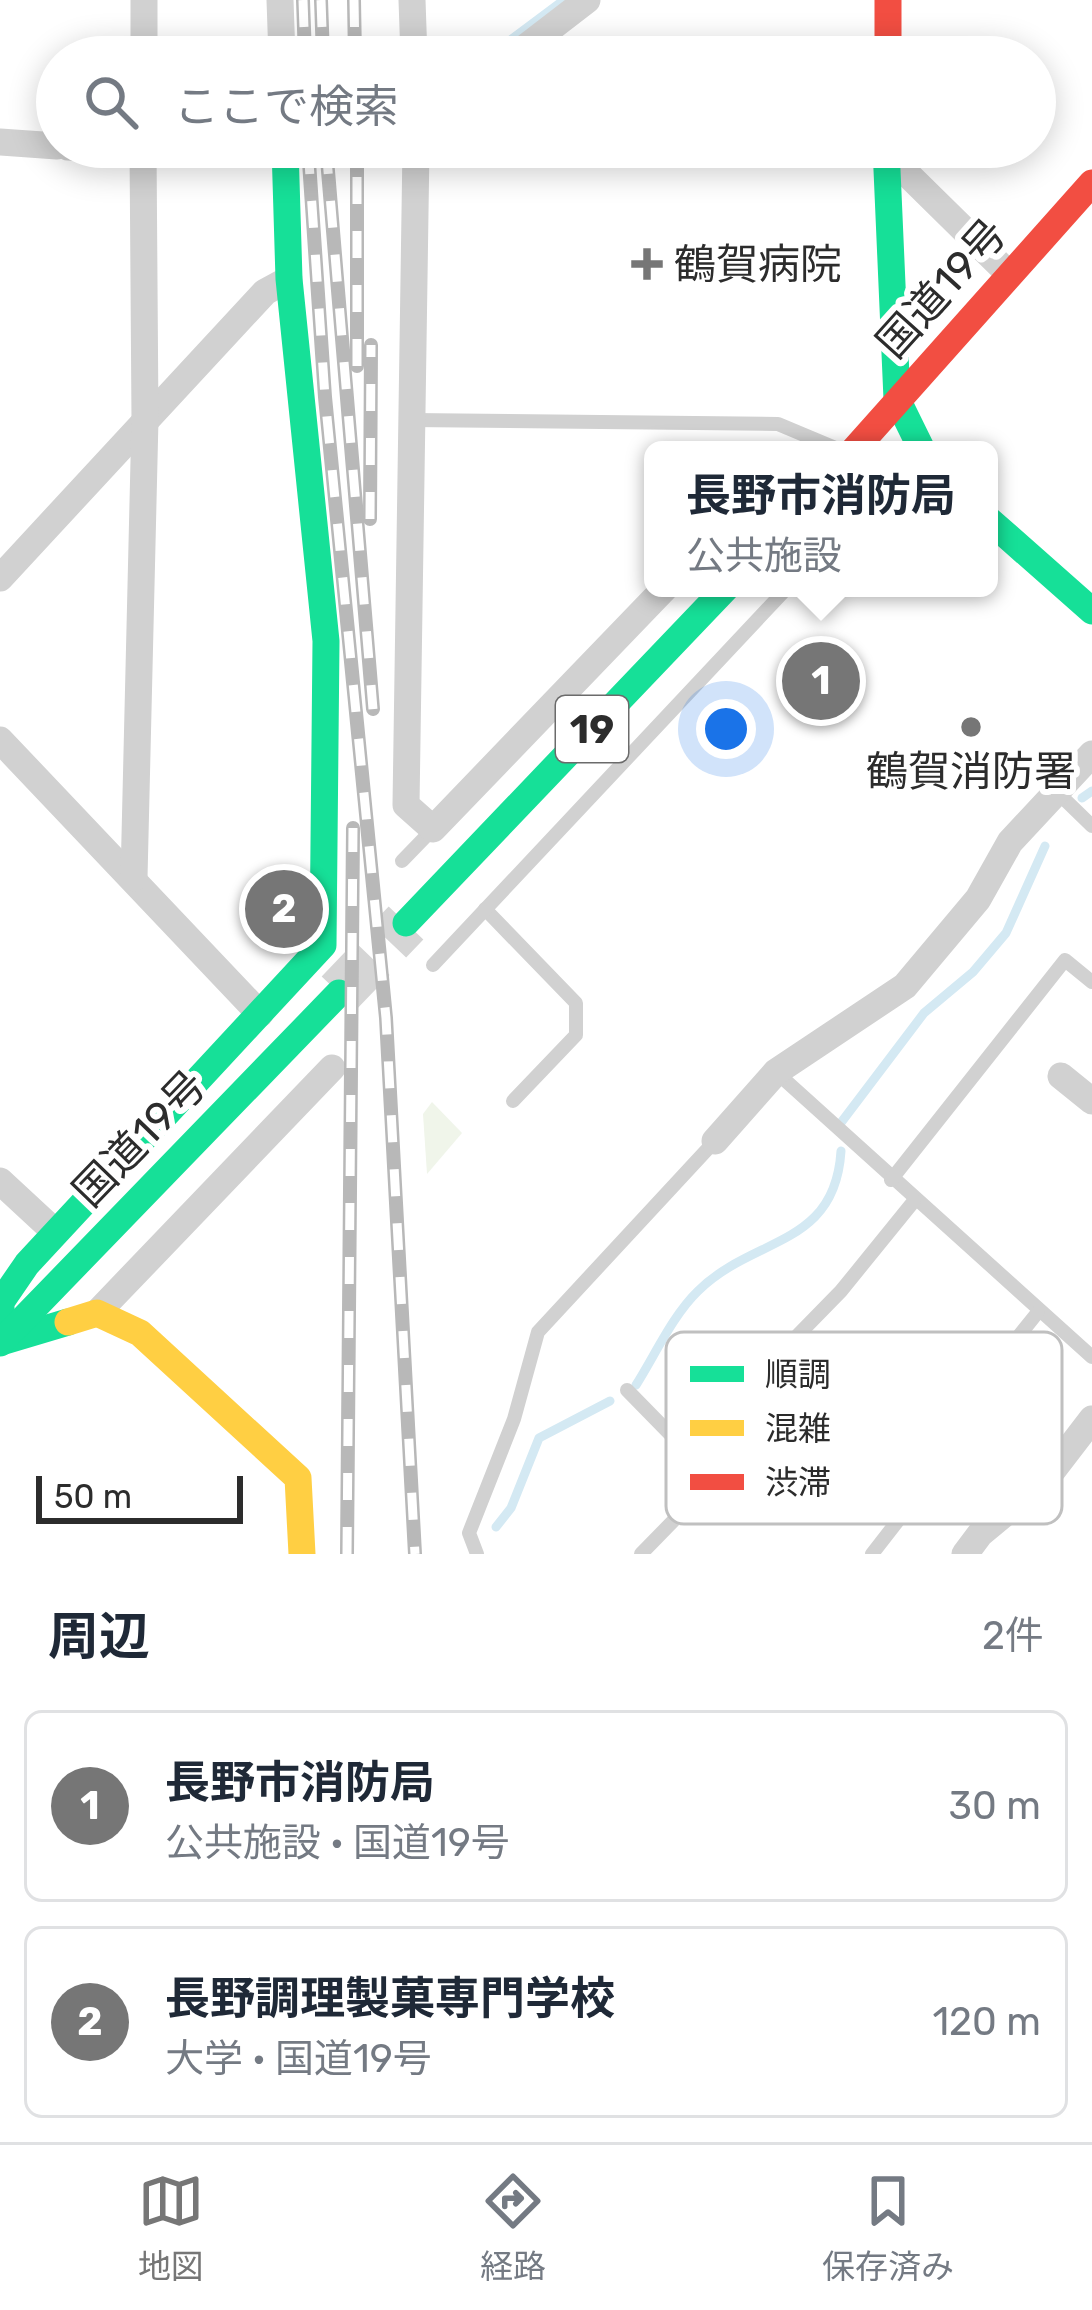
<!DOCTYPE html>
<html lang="ja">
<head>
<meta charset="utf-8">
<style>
	:root { --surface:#fff; --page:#f6f6f7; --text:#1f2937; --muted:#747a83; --line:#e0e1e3; --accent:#767676 }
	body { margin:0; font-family:Rubik,"Noto Sans JP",sans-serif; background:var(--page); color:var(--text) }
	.scale { position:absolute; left:36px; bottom:30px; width:207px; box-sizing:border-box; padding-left:12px; border:6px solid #2c2c2c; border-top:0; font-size:33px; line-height:42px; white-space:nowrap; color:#2c2c2c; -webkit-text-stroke:9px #fff; paint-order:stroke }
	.you { position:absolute; left:726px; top:729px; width:42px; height:42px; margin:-30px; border:9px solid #fff; border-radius:50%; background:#1a73e8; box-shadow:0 0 0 18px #1a73e833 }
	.badge { display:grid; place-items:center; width:78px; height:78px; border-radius:50%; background:var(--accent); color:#fff; font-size:39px; font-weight:700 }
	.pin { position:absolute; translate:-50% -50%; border:6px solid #fff; box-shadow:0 3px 12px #0006 }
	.popup { position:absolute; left:644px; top:441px; width:354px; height:156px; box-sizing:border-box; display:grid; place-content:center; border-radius:18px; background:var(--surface); filter:drop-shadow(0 3px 9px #0005); font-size:39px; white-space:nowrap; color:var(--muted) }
	.popup b { font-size:45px; color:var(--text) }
	.popup::after { content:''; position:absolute; left:50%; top:100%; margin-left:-24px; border:24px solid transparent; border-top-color:var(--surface) }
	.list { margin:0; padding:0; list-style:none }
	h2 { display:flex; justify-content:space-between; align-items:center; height:156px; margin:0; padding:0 48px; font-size:51px }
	h2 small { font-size:39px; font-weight:400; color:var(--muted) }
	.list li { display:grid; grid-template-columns:78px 1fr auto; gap:36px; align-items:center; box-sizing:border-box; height:192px; margin:0 24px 24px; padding:0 24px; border:3px solid var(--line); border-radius:18px }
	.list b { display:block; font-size:45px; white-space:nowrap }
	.list p { margin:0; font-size:39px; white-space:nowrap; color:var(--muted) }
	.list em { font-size:39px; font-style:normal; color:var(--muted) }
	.icon { flex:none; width:66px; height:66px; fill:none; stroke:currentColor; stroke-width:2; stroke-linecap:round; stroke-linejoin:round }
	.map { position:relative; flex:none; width:1092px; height:1554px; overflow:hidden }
	.search { position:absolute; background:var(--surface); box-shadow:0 6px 30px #0003; left:36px; right:36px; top:36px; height:132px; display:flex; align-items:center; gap:30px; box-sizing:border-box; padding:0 42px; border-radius:66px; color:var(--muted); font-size:45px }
	.sheet { height:588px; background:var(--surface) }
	nav { display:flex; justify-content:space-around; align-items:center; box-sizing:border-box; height:168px; border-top:3px solid var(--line); background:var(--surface); font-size:33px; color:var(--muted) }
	nav a { display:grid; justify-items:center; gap:6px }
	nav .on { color:var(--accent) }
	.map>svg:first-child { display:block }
</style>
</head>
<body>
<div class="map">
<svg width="1092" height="1554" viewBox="0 0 1092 1554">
	<rect width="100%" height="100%" fill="#fff"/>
	<polygon fill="#f0f5ea" points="432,1102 462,1133 427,1174 423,1114"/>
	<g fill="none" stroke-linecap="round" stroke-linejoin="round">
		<g stroke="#d4e9f3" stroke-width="9">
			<polyline points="488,57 564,0"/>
			<polyline points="1082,798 1092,791"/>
			<polyline points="840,1124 924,1013 973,972 1006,933 1045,846"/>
			<path d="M636 1385C655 1355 673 1315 698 1291 753 1236 835 1248 841 1151"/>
			<polyline points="496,1527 511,1508 539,1438 610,1401"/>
		</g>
		<polyline stroke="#d5d5d5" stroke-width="48" stroke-dasharray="48 24" stroke-linecap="butt" points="339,993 406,923"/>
		<g stroke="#d1d1d1" stroke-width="14">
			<polyline points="411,420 778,424 840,450"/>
			<polyline points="1057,792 1092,826"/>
			<polyline points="402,861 433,829"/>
			<polyline points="485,909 576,1003 576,1035 513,1101"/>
			<polyline points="433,965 787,588"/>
			<polyline points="776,1072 1092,1357"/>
			<polyline points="891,1180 1065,960 1092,982"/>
			<polyline points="757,1377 841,1291 914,1201"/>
			<polyline points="627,1390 714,1479 641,1554"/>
			<polyline points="477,1554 469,1533 514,1419 538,1332 715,1141"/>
			<polyline points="872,1554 914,1500 904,1480 1038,1312"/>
		</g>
		<g stroke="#d1d1d1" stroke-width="27">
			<polyline points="280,0 282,57"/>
			<polyline points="412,0 414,57"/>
			<polyline points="144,57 144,0"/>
			<polyline points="513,57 587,0"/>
			<polyline points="0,142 57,146"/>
			<polyline points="68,147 143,152 886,153 1009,274"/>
			<polyline points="416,147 406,805 433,829 665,588"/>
			<polyline points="0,578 265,292 289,279"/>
			<polyline points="0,740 260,1014"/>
			<polyline points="134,878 145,419 143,147"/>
			<polyline points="1061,1076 1092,1101"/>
			<polyline points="715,1141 776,1072 905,986 978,899 1010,842 1092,754"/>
			<polyline points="0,1181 54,1231"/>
			<polyline points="97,1313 332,1068"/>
			<polyline points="965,1554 980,1534 1046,1479 1092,1419"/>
		</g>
		<g stroke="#16e098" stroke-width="27">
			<polyline points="886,147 897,399 922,450"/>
			<polyline points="989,520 1092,611"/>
			<polyline points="406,923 726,588"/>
			<polyline points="68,1322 1,1342 1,1302 27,1264 323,945 326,641 289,279 285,147"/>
			<polyline points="0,1343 339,993"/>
		</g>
		<polyline stroke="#ffcf43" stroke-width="27" points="68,1322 97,1313 140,1333 298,1478 302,1554"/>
		<g stroke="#f24e42" stroke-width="27">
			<polyline points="888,0 888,57"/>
			<polyline points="854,450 1092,183"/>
		</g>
		<g stroke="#b8b8b8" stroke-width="14">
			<g id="rail">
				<polyline points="303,0 305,57"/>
				<polyline points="321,0 323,57"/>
				<polyline points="354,0 355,57"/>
				<polyline points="308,147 325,397 386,1018 415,1554"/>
				<polyline points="326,147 373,709"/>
				<polyline points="357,366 357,147"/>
				<polyline points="370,519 371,345"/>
				<polyline points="347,1554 353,828"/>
			</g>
		</g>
		<use href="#rail" stroke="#fff" stroke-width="9" stroke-dasharray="27" stroke-linecap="butt"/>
	</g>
	<g fill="#767676" stroke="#fff" stroke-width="4.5">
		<path d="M641 246h12v12h12v12h-12v12h-12v-12h-12v-12h12z"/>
		<circle cx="971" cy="727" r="12"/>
	</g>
	<g text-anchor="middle" stroke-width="12" stroke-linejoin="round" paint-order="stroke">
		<rect fill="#fff" stroke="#6b6b6b" stroke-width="3" x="556" y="696" width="72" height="66" rx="9"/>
		<g font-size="39" font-weight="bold" fill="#2c2c2c">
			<text x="592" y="743">19</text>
		</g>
		<g font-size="42" fill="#2c2c2c" stroke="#fff" text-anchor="start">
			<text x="674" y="279">鶴賀病院</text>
			<text x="971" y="786" text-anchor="middle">鶴賀消防署</text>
		</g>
		<g font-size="42" fill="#2c2c2c" stroke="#fff">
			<text transform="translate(941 288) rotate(-48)" y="15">国道19号</text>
			<text transform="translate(139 1138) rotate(-46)" y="15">国道19号</text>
		</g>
	</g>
	<rect x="666" y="1332" width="396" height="192" rx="18" fill="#fff" stroke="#c0c0c0" stroke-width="3"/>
	<rect x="690" y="1366" width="54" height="16" fill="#16e098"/>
	<rect x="690" y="1420" width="54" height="16" fill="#ffcf43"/>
	<rect x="690" y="1474" width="54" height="16" fill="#f24e42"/>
	<g font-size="33" fill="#2c2c2c">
		<text x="765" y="1386">順調</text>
		<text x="765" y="1440">混雑</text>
		<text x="765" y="1494">渋滞</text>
	</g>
</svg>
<div class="scale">50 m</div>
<div class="you"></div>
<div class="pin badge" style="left:821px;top:681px">1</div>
<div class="popup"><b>長野市消防局</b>公共施設</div>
<div class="pin badge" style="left:284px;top:909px">2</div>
<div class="search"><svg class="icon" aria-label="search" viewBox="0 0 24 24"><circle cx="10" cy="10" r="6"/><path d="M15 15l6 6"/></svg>ここで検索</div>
</div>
<section class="sheet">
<h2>周辺<small>2件</small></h2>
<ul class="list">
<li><span class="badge">1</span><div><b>長野市消防局</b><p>公共施設 · 国道19号</p></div><em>30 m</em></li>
<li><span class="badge">2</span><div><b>長野調理製菓専門学校</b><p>大学 · 国道19号</p></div><em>120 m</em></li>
</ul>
</section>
<nav>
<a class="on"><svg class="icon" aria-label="map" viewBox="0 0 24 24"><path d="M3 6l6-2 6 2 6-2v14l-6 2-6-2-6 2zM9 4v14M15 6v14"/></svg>地図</a>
<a><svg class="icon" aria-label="directions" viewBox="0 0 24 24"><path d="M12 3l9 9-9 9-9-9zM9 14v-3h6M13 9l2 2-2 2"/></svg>経路</a>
<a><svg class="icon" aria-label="saved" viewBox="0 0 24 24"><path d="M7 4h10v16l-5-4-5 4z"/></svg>保存済み</a>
</nav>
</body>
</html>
